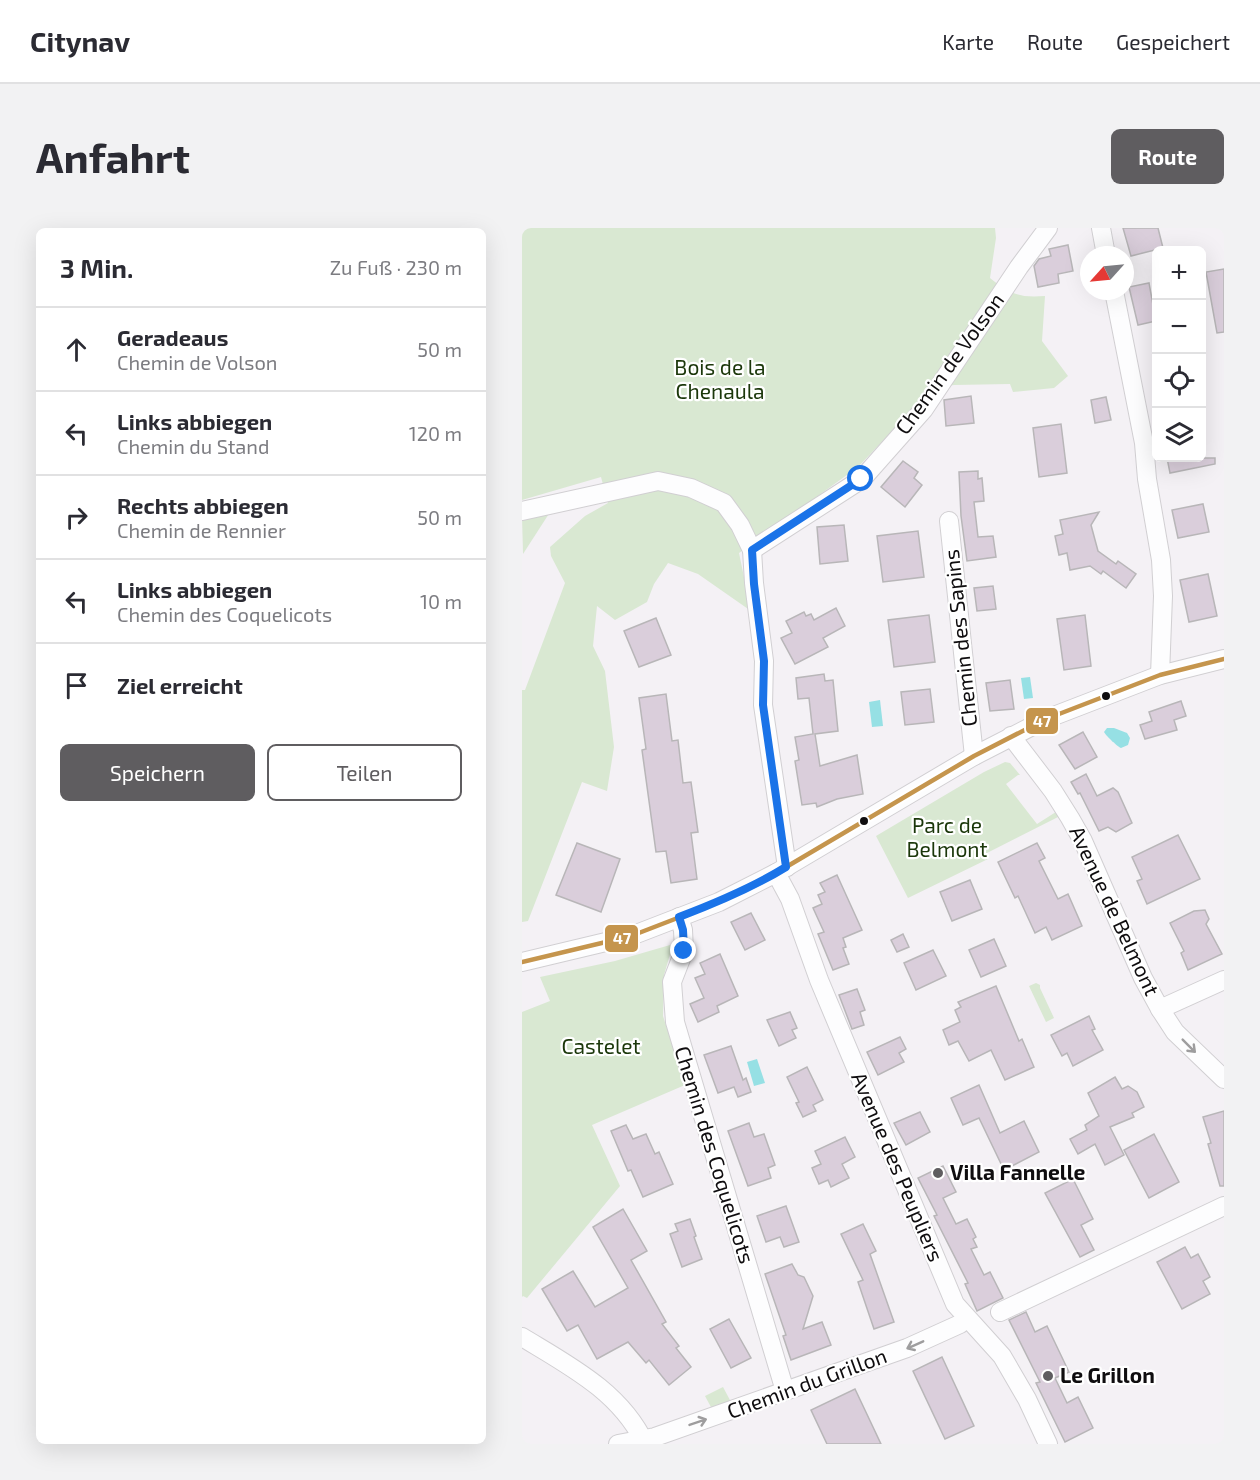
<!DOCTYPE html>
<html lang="de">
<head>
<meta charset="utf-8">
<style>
	:root { --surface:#fff; --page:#f2f2f3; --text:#2b2b33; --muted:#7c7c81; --line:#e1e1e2; --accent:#5f5d60 }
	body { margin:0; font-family:"Exo 2",sans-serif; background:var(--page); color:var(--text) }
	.controls { position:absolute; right:18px; top:18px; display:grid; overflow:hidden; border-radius:9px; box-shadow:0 6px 24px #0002 }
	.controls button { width:54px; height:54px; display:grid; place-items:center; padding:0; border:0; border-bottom:2px solid var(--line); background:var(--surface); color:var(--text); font:30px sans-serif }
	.compass { position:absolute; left:558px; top:18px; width:54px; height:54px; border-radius:50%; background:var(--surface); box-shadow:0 6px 24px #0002; rotate:243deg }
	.stop { position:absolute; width:18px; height:18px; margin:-14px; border:4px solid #1a73e8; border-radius:50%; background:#fff }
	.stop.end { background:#1a73e8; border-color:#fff; box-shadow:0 2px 6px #0008 }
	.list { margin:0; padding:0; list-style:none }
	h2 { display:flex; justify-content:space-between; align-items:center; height:78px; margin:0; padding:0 24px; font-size:26px }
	h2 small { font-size:20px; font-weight:400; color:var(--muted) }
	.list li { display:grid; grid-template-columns:39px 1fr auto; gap:18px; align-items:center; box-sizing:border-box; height:84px; padding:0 24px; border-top:2px solid var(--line) }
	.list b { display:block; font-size:22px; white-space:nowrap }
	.list p { margin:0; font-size:20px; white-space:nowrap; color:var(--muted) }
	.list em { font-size:20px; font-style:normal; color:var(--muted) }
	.actions { display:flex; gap:12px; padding:18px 24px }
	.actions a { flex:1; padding:14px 0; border:2px solid var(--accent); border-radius:9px; text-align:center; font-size:21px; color:var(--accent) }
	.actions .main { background:var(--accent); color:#fff }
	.icon { flex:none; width:33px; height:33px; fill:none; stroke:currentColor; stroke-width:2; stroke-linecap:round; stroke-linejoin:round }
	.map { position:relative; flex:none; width:702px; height:1216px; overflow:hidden; border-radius:9px }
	header { display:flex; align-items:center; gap:36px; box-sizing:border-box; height:84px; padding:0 30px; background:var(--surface); border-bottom:2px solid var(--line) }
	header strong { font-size:28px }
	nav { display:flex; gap:33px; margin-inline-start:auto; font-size:21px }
	.intro { display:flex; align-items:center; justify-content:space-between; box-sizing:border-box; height:144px; padding:0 36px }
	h1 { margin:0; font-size:42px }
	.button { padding:15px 27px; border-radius:9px; background:var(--accent); color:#fff; font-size:21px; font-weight:700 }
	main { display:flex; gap:36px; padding:0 36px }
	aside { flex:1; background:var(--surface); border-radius:9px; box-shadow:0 6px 24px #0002 }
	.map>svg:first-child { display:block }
</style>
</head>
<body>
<header>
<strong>Citynav</strong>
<nav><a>Karte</a><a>Route</a><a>Gespeichert</a></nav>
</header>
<div class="intro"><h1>Anfahrt</h1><a class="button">Route</a></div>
<main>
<aside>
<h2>3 Min.<small>Zu Fuß · 230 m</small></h2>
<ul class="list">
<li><svg class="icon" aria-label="ahead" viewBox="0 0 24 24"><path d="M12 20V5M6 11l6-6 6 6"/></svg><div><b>Geradeaus</b><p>Chemin de Volson</p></div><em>50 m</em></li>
<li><svg class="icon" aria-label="left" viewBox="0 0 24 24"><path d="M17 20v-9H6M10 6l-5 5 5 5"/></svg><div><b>Links abbiegen</b><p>Chemin du Stand</p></div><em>120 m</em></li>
<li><svg class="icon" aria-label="right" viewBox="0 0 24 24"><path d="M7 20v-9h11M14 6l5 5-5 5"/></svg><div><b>Rechts abbiegen</b><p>Chemin de Rennier</p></div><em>50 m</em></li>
<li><svg class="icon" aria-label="left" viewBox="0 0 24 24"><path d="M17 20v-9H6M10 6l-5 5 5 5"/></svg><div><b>Links abbiegen</b><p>Chemin des Coquelicots</p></div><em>10 m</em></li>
<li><svg class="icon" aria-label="arrive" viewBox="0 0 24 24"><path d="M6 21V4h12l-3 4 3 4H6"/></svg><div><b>Ziel erreicht</b></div></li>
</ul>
<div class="actions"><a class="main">Speichern</a><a>Teilen</a></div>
</aside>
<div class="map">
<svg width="702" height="1216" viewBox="0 0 702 1216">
	<rect width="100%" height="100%" fill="#f4f1f5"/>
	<g fill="#d9e8d2">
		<path d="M0 0H473L474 10 468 50C488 66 497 70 523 68L520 113 546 148 532 160 491 164 488 156 432 157 411 160 336 239 217 325 229 383 176 346 146 335 132 356 125 374 93 392 75 378 71 418 83 443 92 519 85 563 60 554 6 693 0 694V462H3L43 355 29 328 28 319 63 288 86 275 79 249 0 272Z"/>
		<polygon points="30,281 1,326 0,289"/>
		<polygon points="483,534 488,535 498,547 496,547 484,556 515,596 537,582 540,587 463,626 466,631 386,670 354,608 462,544"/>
		<polygon points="148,717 149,723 142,747 141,788 163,857 70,897 98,958 5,1070 1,1068 0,1069 0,784 28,773 18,749 93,733"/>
		<polygon points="514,755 518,757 518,760 532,790 524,794 507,758"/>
		<polygon points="201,1159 209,1174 190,1181 183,1168"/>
	</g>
	<g fill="#96e0e4">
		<polygon points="508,449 511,470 502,471 499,450"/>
		<polygon points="358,472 361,498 350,499 347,474"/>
		<path d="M585 500H592L605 505 608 510 606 517 599 520C596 519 584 508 582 504Z"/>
		<polygon points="235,831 243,855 232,858 225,834"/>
	</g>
	<g fill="#dacedb" stroke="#b8b6b8" stroke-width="1.5">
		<polygon points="601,0 636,0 641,20 609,28"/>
		<polygon points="546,17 551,43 536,46 537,55 516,59 512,38 517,31 529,28 527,21"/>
		<polygon points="702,41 702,104 695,105 684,44"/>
		<polygon points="627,55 634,93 616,97 607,59"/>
		<polygon points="449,168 452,195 424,198 422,172"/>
		<polygon points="584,169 589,192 573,195 569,172"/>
		<polygon points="539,196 545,245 517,249 511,200"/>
		<polygon points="645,230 693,230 693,236 648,245"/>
		<polygon points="381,233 396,244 392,250 400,257 383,279 359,259"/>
		<polygon points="456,243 456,251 460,250 462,273 452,274 456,309 471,308 474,329 445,333 439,288 437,244"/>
		<polygon points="681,276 687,304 656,310 650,282"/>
		<polygon points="577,284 569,297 576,323 594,336 596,333 614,346 604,360 581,343 579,346 568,338 548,342 545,325 537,327 533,308 541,306 538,292"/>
		<polygon points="322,297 326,333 298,336 295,299"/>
		<polygon points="396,303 402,349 361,354 355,308"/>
		<polygon points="686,346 695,388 667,394 658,352"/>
		<polygon points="471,358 474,381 455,383 452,360"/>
		<polygon points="314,380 323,398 301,410 306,419 273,436 259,410 270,405 264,393 282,384 284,388 289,386 292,392"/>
		<polygon points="407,387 413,434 372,439 366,392"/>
		<polygon points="563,387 569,438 542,442 535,391"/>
		<polygon points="134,390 149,427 117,439 102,403"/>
		<polygon points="302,446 303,453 311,452 316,503 293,506 298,538 335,527 341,566 315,571 295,579 294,575 280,577 273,533 277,532 273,509 291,506 287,470 276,471 274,450"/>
		<polygon points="488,452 492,481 468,483 464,455"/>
		<polygon points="408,461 412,494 383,497 379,464"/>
		<polygon points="144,466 150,513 156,512 161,555 169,554 176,604 169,605 175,651 149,655 144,623 134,624 120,522 124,521 117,470"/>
		<polygon points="659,473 664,488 652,492 655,502 623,511 618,497 630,493 627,484"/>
		<polygon points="561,504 575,529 553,541 537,517"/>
		<polygon points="564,546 575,568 591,560 596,564 610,595 594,604 586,599 577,603 558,565 556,566 549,554"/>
		<polygon points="656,607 678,651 625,676 615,653 620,651 610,629"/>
		<polygon points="55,615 98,631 79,684 34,667"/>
		<polygon points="515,615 523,630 517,633 536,671 546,666 560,698 530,712 524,699 513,705 496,668 493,670 476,634"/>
		<polygon points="315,647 340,702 321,710 324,719 321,720 327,736 311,742 296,706 302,704 291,680 300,676 296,667 303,664 298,655"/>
		<polygon points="448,652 460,681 430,693 418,664"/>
		<polygon points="683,682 687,691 684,696 700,726 666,742 659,725 662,723 648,695 672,683"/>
		<polygon points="229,685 243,712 223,722 209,694"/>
		<polygon points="381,706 387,719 375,724 369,712"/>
		<polygon points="472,711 484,738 459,749 447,722"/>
		<polygon points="411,722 424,748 394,762 382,735"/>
		<polygon points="198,726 216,768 195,778 197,784 176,794 168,776 182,770 173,750 183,746 178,735"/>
		<polygon points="474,758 497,813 500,811 512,839 483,852 469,822 447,833 436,813 427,817 421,802 438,794 433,782 439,779 436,774"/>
		<polygon points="335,761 343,782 338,784 342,797 330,801 317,767"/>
		<polygon points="268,784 275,800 270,802 274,810 257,818 245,792"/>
		<polygon points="567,788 573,801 570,802 581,822 551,838 545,825 540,828 529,807"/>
		<polygon points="378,809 384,821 377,825 382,834 356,847 345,824"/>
		<polygon points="209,818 221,852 224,850 229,864 216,869 212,859 196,865 182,827"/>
		<polygon points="285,839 301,872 291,877 294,883 281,889 274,875 277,874 265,849"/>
		<polygon points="593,849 600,861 606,858 615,864 622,879 610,885 612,889 588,899 602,927 583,937 573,916 556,926 548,911 565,902 563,897 577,888 566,865"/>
		<polygon points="457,857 478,905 502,893 517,924 482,942 457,890 441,897 429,870"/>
		<polygon points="702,883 702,958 698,958 686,916 689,915 681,889"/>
		<polygon points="398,884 408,904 384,917 372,895"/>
		<polygon points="227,895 232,909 242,906 253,937 246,940 249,950 226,958 206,903"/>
		<polygon points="104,897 111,911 124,906 133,926 137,924 151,956 121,969 109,942 106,943 89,903"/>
		<polygon points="632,906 657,954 627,970 602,922"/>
		<polygon points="323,909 333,929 320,936 327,950 309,959 306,952 297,956 290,940 299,936 293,923"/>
		<polygon points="421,938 434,964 421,970 434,996 445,991 454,1009 451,1011 455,1019 449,1021 462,1047 468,1044 481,1070 455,1083 443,1056 446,1055 412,988 415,987 396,950"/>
		<polygon points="551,951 571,991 559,997 572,1022 558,1029 523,965"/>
		<polygon points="264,978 277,1014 262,1019 258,1009 244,1014 235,988"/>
		<polygon points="101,981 125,1023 109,1032 144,1094 140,1096 157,1118 154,1120 169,1139 147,1157 127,1132 124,1135 106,1114 75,1131 56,1097 45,1103 20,1061 51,1043 73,1079 106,1060 71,999"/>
		<polygon points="168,991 174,1008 172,1009 180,1031 160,1039 148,1006 156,1003 153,996"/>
		<polygon points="341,996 354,1023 348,1026 372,1094 352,1101 336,1054 341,1052 319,1006"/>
		<polygon points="663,1019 669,1030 676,1026 688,1049 681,1053 688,1066 660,1081 635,1034"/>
		<polygon points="270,1036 276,1047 282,1049 291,1068 281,1101 300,1094 309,1117 269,1132 261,1108 264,1107 243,1046"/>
		<polygon points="504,1084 513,1104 525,1098 547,1144 533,1150 545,1175 556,1169 571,1200 543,1214 514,1155 518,1154 487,1092"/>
		<polygon points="207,1091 229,1130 209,1140 188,1101"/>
		<polygon points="420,1129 452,1198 423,1211 391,1143"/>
		<polygon points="333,1161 359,1216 305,1216 289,1182"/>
	</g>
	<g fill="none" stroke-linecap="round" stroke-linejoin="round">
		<g stroke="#d1cfd2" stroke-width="20">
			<g id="minor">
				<polyline points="579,0 584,27"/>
				<polyline points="592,63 622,215 625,251 639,332 641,368 638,447"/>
				<polyline points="0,283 136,253 169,260 202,275 218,297 230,322 232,355 242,433 241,477 265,639"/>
				<polyline points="427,293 452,528"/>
				<polyline points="230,322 340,251 402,181 497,39 526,0"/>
				<polyline points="489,508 531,563 548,590 561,613 621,750 638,781 653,804 702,851"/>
				<polyline points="254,645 268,671 297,752 433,1076 480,1128 505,1171 526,1216"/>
				<polyline points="157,689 161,702 162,723 150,754 153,794 263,1163"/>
				<polyline points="0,734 109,708 197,674 254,645 452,528 524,491 638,447 702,431"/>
				<polyline points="638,781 702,752"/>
				<polyline points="478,1084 702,978"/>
				<path d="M0 1109C46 1137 99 1164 123 1216"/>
				<polyline points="96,1216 133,1209 385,1120 438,1096 444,1090"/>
			</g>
		</g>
		<use href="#minor" stroke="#fdfdfe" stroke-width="18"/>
		<g stroke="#fff" stroke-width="9">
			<polyline id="bus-1" points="0,734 109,708 197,674 254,645 452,528 524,491 638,447 702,431"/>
		</g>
		<use href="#bus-1" stroke="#c5954d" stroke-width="4.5"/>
	</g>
	<defs><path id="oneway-shaft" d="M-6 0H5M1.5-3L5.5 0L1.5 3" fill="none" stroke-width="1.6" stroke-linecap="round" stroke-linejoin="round" transform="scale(1.5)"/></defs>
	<g stroke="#9e9d9e">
		<use href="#oneway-shaft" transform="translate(667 818) rotate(45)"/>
		<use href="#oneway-shaft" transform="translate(393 1117) rotate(156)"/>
		<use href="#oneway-shaft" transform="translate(176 1194) rotate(-19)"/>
	</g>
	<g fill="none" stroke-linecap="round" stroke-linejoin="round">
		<path stroke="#1a73e8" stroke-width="8" d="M162 723 161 702 157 689C194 675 230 660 264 639L241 477 242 433 232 356 230 322 339 251"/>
	</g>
	<g fill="#0f0d0f" stroke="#fff" stroke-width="2">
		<circle cx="584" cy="468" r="5"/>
		<circle cx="342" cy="593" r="5"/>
	</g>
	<g fill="#5f5d60" stroke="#fff" stroke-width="2">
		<circle cx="416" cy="945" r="6"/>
		<circle cx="526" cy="1148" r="6"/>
	</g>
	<g text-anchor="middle" stroke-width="4.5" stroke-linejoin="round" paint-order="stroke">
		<g font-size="21" fill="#0f0d0f" stroke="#fff">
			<text transform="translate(428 136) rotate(-54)" y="7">Chemin de Volson</text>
			<text transform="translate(439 410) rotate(-96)" y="7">Chemin des Sapins</text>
			<text transform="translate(592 683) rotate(65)" y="7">Avenue de Belmont</text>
			<text transform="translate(192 927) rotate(73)" y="7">Chemin des Coquelicots</text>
			<text transform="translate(375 939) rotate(67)" y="7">Avenue des Peupliers</text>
			<text transform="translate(285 1156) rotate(-20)" y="7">Chemin du Grillon</text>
		</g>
		<g font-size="21" fill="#1b370a" stroke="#fff">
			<text x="198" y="147">Bois de la<tspan x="198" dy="24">Chenaula</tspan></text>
			<text x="425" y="605">Parc de<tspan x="425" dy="24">Belmont</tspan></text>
			<text x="79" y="826">Castelet</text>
		</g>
		<g font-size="21" font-weight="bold" fill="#0f0d0f" stroke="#fff" text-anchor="start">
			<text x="428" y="952">Villa Fannelle</text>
			<text x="538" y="1155">Le Grillon</text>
		</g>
	</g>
	<g stroke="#fff" stroke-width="2">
		<rect x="503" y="479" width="34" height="28" rx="6" fill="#c5954d"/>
		<rect x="82" y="696" width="35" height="29" rx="6" fill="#c5954d"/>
	</g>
	<g font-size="16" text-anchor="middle" font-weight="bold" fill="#fff">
		<text x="520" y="499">47</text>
		<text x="100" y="716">47</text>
	</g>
</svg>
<div class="controls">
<button>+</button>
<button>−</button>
<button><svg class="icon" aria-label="locate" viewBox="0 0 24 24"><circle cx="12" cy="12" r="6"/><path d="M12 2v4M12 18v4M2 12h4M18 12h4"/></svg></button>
<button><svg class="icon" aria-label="layers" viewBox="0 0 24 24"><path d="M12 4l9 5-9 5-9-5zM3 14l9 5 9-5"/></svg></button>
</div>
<svg class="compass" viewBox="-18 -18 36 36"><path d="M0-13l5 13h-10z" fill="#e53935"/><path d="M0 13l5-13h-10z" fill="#7c7c81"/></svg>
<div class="stop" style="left:339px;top:251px"></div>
<div class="stop end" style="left:162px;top:723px"></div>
</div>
</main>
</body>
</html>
